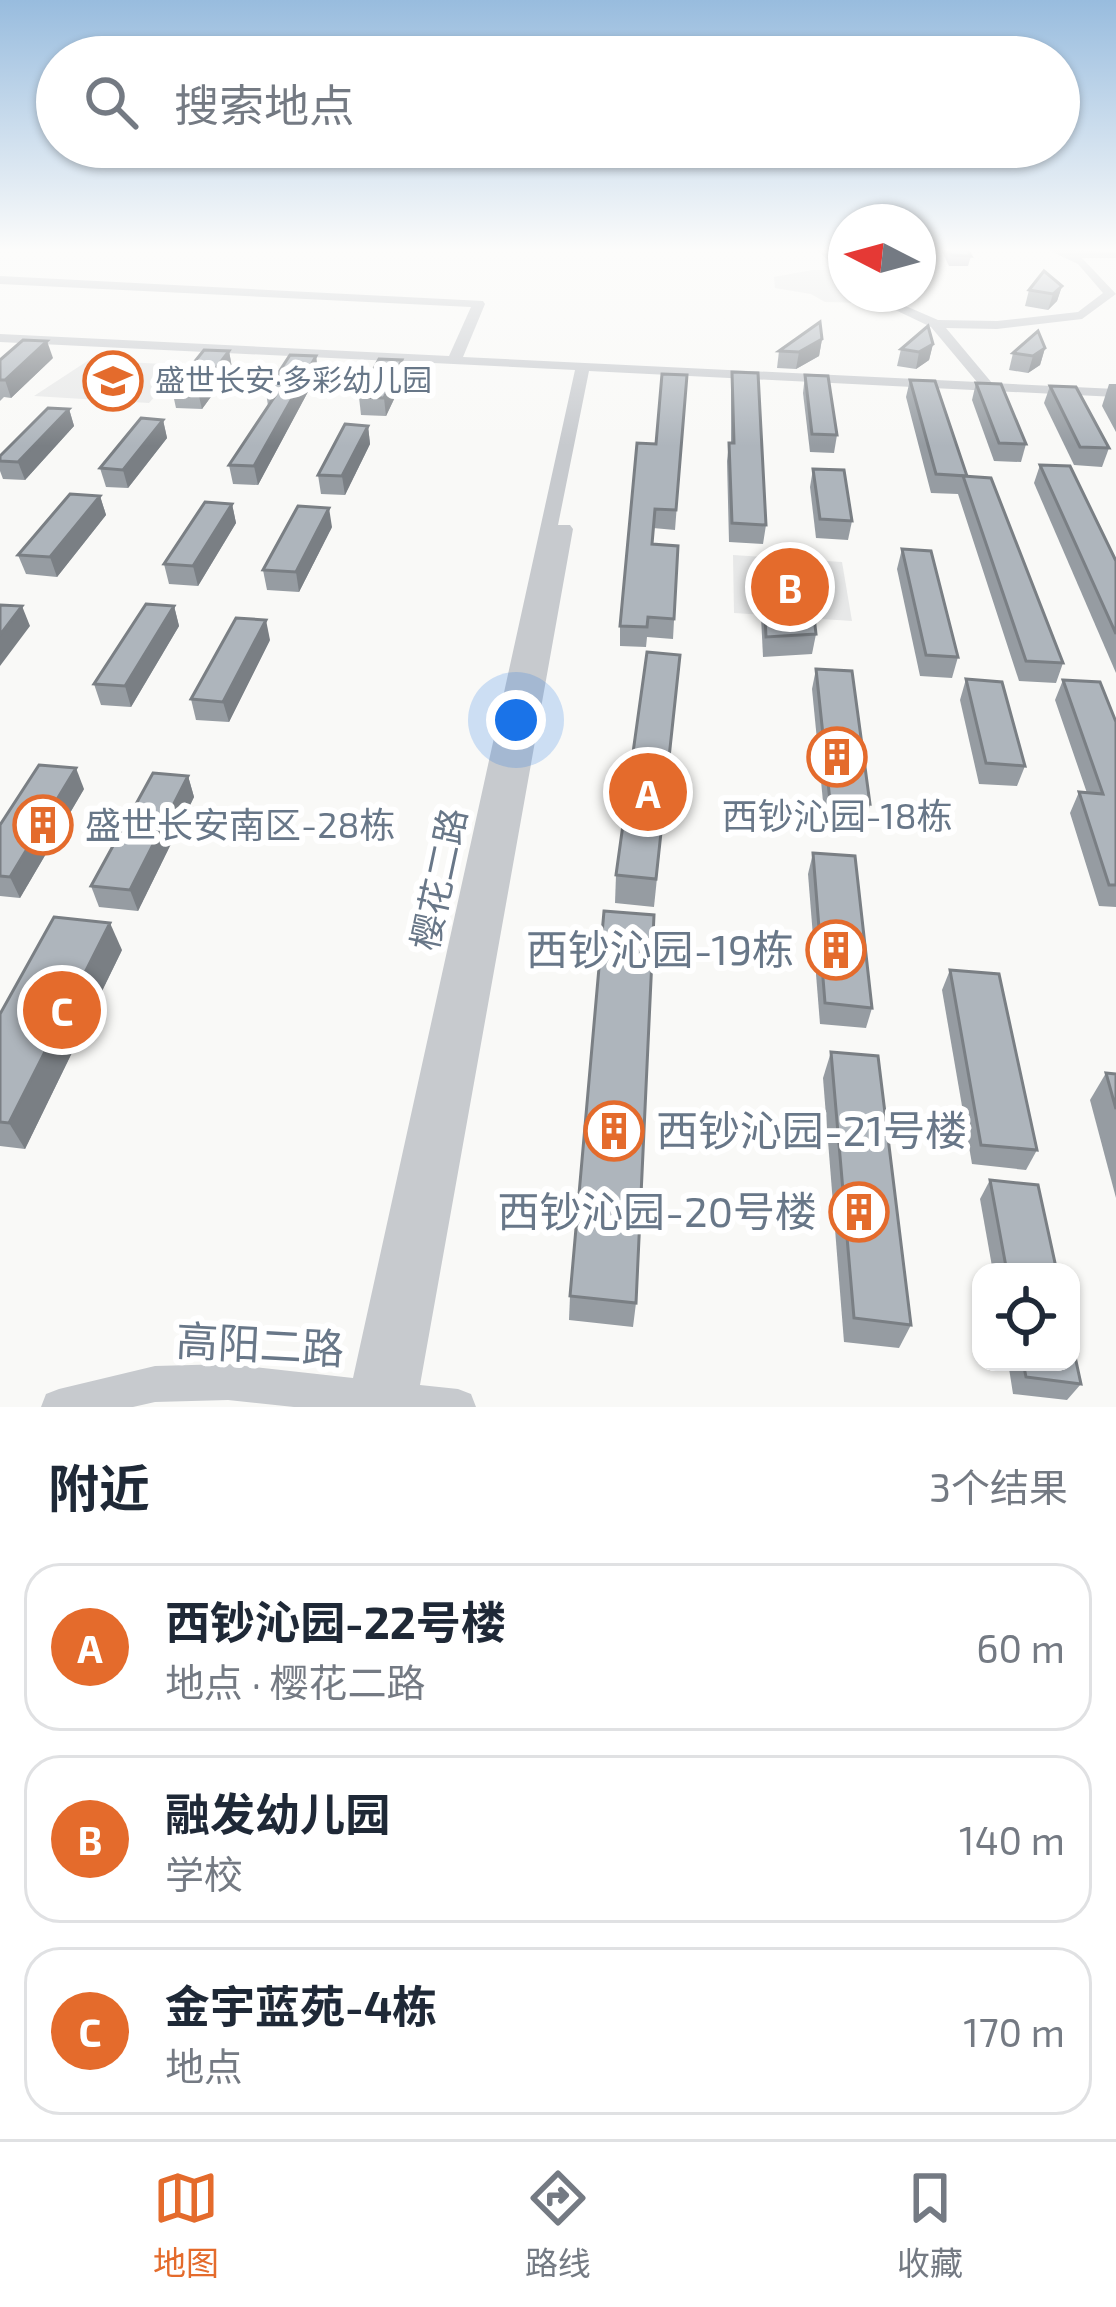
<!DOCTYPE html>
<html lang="zh">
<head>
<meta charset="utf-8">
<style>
	:root { --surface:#fff; --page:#f6f6f7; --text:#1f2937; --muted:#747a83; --line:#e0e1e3; --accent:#e46b2c }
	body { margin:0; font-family:"Exo 2","Noto Sans SC",sans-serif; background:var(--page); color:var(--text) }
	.controls { position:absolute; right:36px; bottom:36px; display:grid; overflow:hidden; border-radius:24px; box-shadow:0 3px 9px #0004 }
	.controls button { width:108px; height:108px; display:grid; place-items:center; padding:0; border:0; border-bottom:3px solid var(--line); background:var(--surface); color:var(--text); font:60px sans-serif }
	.compass { position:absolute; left:828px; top:204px; width:108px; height:108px; border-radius:50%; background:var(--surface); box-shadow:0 3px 9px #0004; rotate:276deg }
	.you { position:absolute; left:516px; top:720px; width:42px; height:42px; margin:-30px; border:9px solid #fff; border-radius:50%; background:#1a73e8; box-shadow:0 0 0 18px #1a73e833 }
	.badge { display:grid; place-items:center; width:78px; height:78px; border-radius:50%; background:var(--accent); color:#fff; font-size:39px; font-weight:700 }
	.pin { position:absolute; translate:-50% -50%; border:6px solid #fff; box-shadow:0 3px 12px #0006 }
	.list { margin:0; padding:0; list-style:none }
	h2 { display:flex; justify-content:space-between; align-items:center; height:156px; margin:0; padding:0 48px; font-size:51px }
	h2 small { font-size:39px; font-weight:400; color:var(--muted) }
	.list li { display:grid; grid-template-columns:78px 1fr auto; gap:36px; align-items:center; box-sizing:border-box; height:168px; margin:0 24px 24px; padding:0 24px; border:3px solid var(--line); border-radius:36px }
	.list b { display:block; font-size:45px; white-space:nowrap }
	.list p { margin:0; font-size:39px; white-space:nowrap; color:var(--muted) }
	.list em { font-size:39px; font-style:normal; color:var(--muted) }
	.icon { flex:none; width:66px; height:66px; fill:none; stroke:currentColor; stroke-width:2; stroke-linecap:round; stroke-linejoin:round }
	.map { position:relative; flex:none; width:1116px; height:1407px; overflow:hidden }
	.search { position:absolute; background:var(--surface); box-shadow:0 3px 9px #0004; left:36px; right:36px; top:36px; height:132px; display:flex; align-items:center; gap:30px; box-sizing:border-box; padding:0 42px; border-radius:66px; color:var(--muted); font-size:45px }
	.sheet { height:732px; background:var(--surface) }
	nav { display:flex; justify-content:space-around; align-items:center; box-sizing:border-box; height:168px; border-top:3px solid var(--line); background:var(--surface); font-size:33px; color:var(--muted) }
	nav a { display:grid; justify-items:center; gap:6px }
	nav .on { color:var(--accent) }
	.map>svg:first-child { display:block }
</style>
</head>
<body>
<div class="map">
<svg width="1116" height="1407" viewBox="0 0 1116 1407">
	<rect width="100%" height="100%" fill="#f9f9f7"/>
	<g fill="#e7e8e8">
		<polygon points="812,270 834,270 846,282 846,294 857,294 865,303 825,302 811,294 775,288 774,277"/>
		<polygon points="89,360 182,365 149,403 34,396"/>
		<polygon points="733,555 842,562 852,621 734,613"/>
	</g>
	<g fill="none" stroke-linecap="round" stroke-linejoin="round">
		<g fill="#c7cace" fill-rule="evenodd">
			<polygon points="815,249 828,249 846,265 846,275"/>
			<polygon points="1046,249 1116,252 1116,258 1082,258 1116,294 1082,319 997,329 946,328 992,383 1116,389 1116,397 589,371 558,525 570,525 573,529 420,1385 458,1389 471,1394 476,1407 294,1407 228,1400 155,1402 133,1407 41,1407 46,1394 59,1389 155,1366 228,1364 353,1378 575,370 0,342 0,334 449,356 471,307 0,284 0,276 483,301 485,304 463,357 977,382 931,327 862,294 878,294 938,320 997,321 1078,312 1103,293 1078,264"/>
		</g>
	</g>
	<g fill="#969ca2">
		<polygon points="941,249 967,249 971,256 968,266 949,266"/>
		<polygon points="1062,286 1057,301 1048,310 1025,306 1029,290"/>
		<polygon points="822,339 819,356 796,369 777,368 779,351"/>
		<polygon points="933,344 929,360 916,369 897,366 901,349"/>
		<polygon points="1045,348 1040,365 1028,373 1009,370 1013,353"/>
		<polygon points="229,351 232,368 202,409 176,408 172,390"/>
		<polygon points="316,356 318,373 258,485 233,484 229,465 268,406 266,392"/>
		<polygon points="53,358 11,398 4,397 0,401 0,380"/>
		<polygon points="732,372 766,525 763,544 729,542 727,461 729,443 731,443 731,389"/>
		<polygon points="687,375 675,530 653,528 652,544 678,546 673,639 647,637 646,647 620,646 620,626 656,444"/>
		<polygon points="805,375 837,435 834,453 810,452 803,393"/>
		<polygon points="404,378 386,416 361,415 359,397"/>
		<polygon points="910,380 967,476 1063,663 1056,683 1019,681 958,494 931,493 906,397"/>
		<polygon points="976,383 1026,444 1021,462 994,461 972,400"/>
		<polygon points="1109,384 1116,384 1116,432 1102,406"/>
		<polygon points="1050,386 1109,448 1102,467 1074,465 1044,403"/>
		<polygon points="69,409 74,426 25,480 3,479 0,471 0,456"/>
		<polygon points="163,420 167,438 128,488 106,487 100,468"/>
		<polygon points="368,426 370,444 345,495 321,494 318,475"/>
		<polygon points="1040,465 1116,561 1116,673 1034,483"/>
		<polygon points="813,469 852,521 848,540 816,538 810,487"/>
		<polygon points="100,496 106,515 57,577 26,574 18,555"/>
		<polygon points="232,504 236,523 198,586 169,584 164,564"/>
		<polygon points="332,527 299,592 267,590 263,570"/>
		<polygon points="902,549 958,657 952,678 920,676 897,569"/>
		<polygon points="764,596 790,606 816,634 812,654 763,657 761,616"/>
		<polygon points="174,606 179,626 131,707 101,705 94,684"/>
		<polygon points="270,640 229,722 196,720 191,699"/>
		<polygon points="680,655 654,907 615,903 616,875"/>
		<polygon points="816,669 870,804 865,825 825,822 812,689"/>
		<polygon points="966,679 1025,766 1017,786 979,784 960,700"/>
		<polygon points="1063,680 1116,722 1116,907 1099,906 1070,813 1079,792 1087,793 1055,700"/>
		<polygon points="188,776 194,797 138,911 99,907 91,886"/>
		<polygon points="84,789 20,898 0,896 0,825"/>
		<polygon points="813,853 872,1008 866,1028 820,1024 808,874"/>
		<polygon points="122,950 25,1149 0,1146 0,1014"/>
		<polygon points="950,970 1037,1150 1026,1170 972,1164 942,990"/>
		<polygon points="831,1052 911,1325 899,1348 844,1342 823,1078"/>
		<polygon points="1106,1073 1116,1074 1116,1198 1090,1100"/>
		<polygon points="990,1180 1057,1272 993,1272 980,1199"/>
		<polygon points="570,1296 636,1303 633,1327 569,1320"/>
		<polygon points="1008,1362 1071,1362 1081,1384 1067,1400 1013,1394"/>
	</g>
	<g fill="#7a7f84">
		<polygon points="1062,286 1057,301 1048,310 1053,294"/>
		<polygon points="822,339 819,356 796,369 799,352"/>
		<polygon points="47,341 53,358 11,398 5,380"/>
		<polygon points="933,344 929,360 916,369 919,352"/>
		<polygon points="1045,348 1040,365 1028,373 1033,356"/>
		<polygon points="229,351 232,368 202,409 198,392"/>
		<polygon points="316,356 318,373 258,485 254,466"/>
		<polygon points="402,360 404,378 386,416 384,398"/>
		<polygon points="69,409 74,426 25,480 18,462"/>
		<polygon points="163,420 167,438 128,488 123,470"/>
		<polygon points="368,426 370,444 345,495 342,476"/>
		<polygon points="100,496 106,515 57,577 50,557"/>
		<polygon points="232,504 236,523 198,586 193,566"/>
		<polygon points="329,508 332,527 299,592 296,572"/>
		<polygon points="22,606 30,626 0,666 0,635"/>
		<polygon points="174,606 179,626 131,707 125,686"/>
		<polygon points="266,620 270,640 229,722 223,702"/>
		<polygon points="76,768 84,789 20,898 10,877"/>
		<polygon points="188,776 194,797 138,911 130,890"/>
		<polygon points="110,923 122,950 25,1149 9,1123"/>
	</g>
	<g fill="#aeb5bc" stroke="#7a7f84" stroke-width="3">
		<polygon points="948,249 967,249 971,256 951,255"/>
		<polygon points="1044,271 1062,286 1053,294 1029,290"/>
		<polygon points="820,322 822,339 799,352 779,351"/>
		<polygon points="928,326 933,344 919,352 901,349"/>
		<polygon points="1038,331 1045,348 1033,356 1013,353"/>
		<polygon points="23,340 47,341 5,380 0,380 0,360"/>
		<polygon points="204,350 229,351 198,392 172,390"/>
		<polygon points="290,355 316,356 254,466 229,465 277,393 266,392"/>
		<polygon points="379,359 402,360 384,398 359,397"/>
		<polygon points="732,372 758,373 766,525 732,523 729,443 734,443"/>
		<polygon points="662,374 687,375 676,510 655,509 652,544 678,546 674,619 648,617 647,627 620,626 637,443 656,444"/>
		<polygon points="805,375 828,376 837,435 812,434"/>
		<polygon points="910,380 935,381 967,476 936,474"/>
		<polygon points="976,383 1001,384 1026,444 999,443"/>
		<polygon points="1050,386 1076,387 1109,448 1080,447"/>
		<polygon points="48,408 69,409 18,462 0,461 0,456"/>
		<polygon points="141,418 163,420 123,470 100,468"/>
		<polygon points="345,424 368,426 342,476 318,475"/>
		<polygon points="1040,465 1070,466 1116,561 1116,634"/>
		<polygon points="813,469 844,470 852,521 820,519"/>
		<polygon points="963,476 991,478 1063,663 1026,661"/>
		<polygon points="70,494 100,496 50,557 18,555"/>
		<polygon points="205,502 232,504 193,566 164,564"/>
		<polygon points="298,506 329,508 296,572 263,570"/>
		<polygon points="902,549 931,551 958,657 926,655"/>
		<polygon points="764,596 789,598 790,606 813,608 816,634 766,637"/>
		<polygon points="146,604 174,606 125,686 94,684"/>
		<polygon points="0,605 22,606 0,635"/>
		<polygon points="236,618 266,620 223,702 191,699"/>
		<polygon points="647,652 680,655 656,879 616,875"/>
		<polygon points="816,669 852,671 870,804 830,801"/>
		<polygon points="966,679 1002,682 1025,766 986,763"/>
		<polygon points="1063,680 1100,682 1116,722 1116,885 1109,885 1079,792 1103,794"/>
		<polygon points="39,765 76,768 10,877 0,876 0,825"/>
		<polygon points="153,773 188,776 130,890 91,886"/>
		<polygon points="813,853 855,856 872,1008 825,1003"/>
		<polygon points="604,911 654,915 636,1303 570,1296"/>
		<polygon points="54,917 110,923 9,1123 0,1122 0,1014"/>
		<polygon points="950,970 999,974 1037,1150 981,1145"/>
		<polygon points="831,1052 878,1056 911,1325 854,1318"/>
		<polygon points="1106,1073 1116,1074 1116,1109"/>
		<polygon points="990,1180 1038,1185 1057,1272 1007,1272"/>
		<polygon points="1071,1338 1081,1384 1026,1377 1023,1362 1071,1362"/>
	</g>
	<linearGradient id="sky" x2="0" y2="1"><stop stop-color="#98bcde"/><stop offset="0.56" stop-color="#fcfcfb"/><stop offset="1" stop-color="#fcfcfb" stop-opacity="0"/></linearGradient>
	<rect width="1116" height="446" fill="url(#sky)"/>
	<defs>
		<g id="school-ring" transform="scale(3)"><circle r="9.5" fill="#fff" stroke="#e46b2c" stroke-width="1.5"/><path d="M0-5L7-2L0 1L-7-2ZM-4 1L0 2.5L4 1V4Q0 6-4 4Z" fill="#e46b2c"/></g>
		<g id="building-ring" transform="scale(3)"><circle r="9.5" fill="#fff" stroke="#e46b2c" stroke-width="1.5"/><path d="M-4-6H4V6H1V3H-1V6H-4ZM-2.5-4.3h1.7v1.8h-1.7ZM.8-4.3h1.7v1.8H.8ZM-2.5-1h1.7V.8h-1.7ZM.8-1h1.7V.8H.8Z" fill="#e46b2c"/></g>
	</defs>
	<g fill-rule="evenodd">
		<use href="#school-ring" x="113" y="381"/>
		<use href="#building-ring" x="837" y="757"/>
		<use href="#building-ring" x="43" y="825"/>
		<use href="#building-ring" x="836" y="950"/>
		<use href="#building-ring" x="614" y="1131"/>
		<use href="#building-ring" x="859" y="1212"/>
	</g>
	<g text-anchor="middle" stroke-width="12" stroke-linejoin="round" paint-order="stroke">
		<g font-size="30" fill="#687788" stroke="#fff" text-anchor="start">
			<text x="155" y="391">盛世长安·多彩幼儿园</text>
		</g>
		<g font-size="36" fill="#687788" stroke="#fff">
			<text x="837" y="829">西钞沁园-18栋</text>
			<text x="85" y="838" text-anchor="start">盛世长安南区-28栋</text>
		</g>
		<g font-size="36" fill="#687788" stroke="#fff">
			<text transform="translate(439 879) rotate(-78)" y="13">樱花二路</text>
		</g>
		<g font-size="42" fill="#687788" stroke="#fff" text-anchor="end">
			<text x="794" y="965">西钞沁园-19栋</text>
			<text x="656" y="1146" text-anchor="start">西钞沁园-21号楼</text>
			<text x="817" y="1227">西钞沁园-20号楼</text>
		</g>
		<g font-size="42" fill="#687788" stroke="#fff">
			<text transform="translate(260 1345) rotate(3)" y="15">高阳二路</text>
		</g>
	</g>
</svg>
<div class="controls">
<button><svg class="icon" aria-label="locate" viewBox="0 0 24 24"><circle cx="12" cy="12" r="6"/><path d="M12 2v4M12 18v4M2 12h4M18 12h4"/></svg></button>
</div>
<svg class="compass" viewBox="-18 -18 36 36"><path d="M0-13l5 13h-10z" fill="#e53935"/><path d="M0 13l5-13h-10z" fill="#747a83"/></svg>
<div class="you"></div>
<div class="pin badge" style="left:648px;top:792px">A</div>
<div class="pin badge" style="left:790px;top:587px">B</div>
<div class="pin badge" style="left:62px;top:1010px">C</div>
<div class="search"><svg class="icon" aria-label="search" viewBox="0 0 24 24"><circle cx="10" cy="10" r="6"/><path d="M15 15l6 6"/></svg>搜索地点</div>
</div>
<section class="sheet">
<h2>附近<small>3个结果</small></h2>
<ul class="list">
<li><span class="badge">A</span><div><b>西钞沁园-22号楼</b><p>地点 · 樱花二路</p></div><em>60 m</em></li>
<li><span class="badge">B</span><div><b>融发幼儿园</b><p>学校</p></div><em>140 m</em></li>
<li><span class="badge">C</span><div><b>金宇蓝苑-4栋</b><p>地点</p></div><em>170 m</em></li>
</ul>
</section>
<nav>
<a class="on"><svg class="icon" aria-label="map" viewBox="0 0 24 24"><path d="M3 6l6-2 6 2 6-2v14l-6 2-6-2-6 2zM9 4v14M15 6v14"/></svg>地图</a>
<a><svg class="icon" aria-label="directions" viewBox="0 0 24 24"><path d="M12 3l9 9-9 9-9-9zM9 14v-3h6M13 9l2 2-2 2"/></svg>路线</a>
<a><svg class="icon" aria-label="saved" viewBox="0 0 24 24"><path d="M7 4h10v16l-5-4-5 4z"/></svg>收藏</a>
</nav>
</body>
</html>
